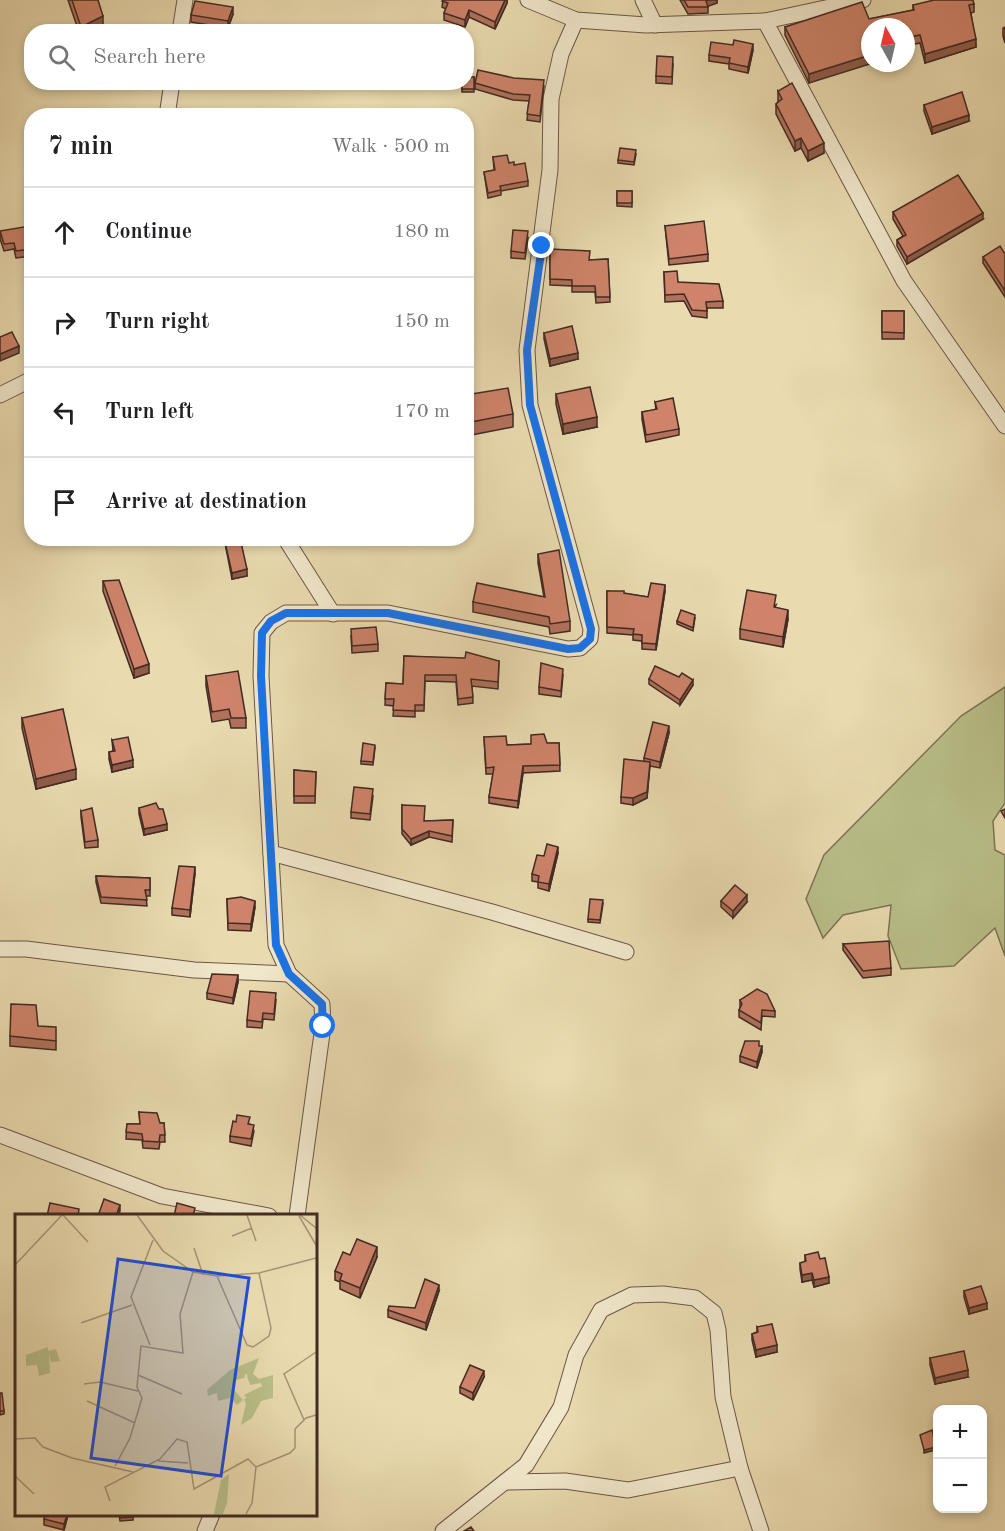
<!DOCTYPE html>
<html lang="en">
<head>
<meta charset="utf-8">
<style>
	:root { --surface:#fff; --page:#f2f2f2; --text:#202124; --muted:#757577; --line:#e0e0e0 }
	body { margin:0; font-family:"Old Standard TT",serif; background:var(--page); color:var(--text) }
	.controls { position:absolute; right:18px; bottom:18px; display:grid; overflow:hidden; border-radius:12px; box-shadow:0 3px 9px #0003 }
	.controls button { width:54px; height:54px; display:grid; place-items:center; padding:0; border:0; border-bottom:2px solid var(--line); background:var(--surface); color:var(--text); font:30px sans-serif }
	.compass { position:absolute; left:861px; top:18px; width:54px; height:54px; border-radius:50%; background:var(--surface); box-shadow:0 3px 9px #0003; rotate:352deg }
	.stop { position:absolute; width:18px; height:18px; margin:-14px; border:4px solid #1a73e8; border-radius:50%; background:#fff }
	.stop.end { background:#1a73e8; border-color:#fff; box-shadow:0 2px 6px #0008 }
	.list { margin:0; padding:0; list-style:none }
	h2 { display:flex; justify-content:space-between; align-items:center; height:78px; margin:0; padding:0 24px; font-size:26px }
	h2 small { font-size:20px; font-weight:400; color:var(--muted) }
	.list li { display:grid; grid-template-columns:39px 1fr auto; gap:18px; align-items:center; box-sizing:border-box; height:90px; padding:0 24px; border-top:2px solid var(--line) }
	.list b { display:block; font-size:22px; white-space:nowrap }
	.list em { font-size:20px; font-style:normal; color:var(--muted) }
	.icon { flex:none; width:33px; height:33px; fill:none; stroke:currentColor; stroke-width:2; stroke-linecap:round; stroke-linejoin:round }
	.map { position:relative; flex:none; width:1005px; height:1531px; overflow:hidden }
	.search { position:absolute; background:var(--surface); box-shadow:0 3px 9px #0003; left:24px; top:24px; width:450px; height:66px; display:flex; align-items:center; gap:15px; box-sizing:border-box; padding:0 21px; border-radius:24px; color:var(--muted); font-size:22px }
	.panel { position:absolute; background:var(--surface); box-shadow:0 3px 9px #0003; left:24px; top:108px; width:450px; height:438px; border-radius:24px }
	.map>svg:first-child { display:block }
</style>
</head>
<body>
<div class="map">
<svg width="1005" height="1531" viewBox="0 0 1005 1531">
	<rect width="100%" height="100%" fill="#e9daaf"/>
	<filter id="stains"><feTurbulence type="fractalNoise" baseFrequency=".00333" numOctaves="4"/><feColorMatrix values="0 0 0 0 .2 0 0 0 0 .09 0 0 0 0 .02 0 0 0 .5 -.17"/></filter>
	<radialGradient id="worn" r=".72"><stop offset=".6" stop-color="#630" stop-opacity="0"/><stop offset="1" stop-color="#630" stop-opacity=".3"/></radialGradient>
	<polygon fill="#b9bf89" stroke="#7d7556" stroke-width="1.5" points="1005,687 1005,803 993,821 995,850 1005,855 1005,956 995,928 954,966 901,969 888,936 891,905 843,915 823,938 806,899 824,855 961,716"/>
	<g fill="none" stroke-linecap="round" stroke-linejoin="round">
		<g stroke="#6b5746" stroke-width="17">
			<g id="minor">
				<polyline points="528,0 576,20 646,25 765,21 863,0"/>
				<polyline points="643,0 655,25"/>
				<polyline points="765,21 904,281 1005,426"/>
				<polyline points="180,32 185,0"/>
				<polyline points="167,116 172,82"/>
				<polyline points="0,395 32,379"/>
				<polyline points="285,538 333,614"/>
				<polyline points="271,853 492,912 626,952"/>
				<polyline points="0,949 26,949 194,970 289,974"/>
				<polyline points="0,1135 162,1196 269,1216"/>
				<polyline points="297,1216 323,1026 322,1004 289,974 276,945 261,676 262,633 271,622 286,613 388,613 568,649 580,648 590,639 591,629 530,405 527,350 550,170 551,99 561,54 576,20"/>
				<polyline points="505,1482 565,1481 628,1490 740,1468"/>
				<polyline points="205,1531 212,1514"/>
				<polyline points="443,1531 526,1465 561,1407 576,1355 601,1310 632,1295 663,1294 695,1298 714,1313 718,1330 723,1397 740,1468 761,1531"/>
			</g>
		</g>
		<use href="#minor" stroke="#f1e7cb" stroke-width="15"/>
	</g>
	<g fill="#b1715b" stroke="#412b23" stroke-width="1.5">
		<polygon points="68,0 98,0 103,26 92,32 79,32"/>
		<polygon points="443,0 507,0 507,3 495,29 469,17 465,27 444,20 444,13 446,9 442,7"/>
		<polygon points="680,0 717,0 717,3 708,6 708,13 688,14"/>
		<polygon points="974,4 974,12 971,13 976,47 925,63 920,43 906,46 906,27 809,83 785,35 785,27 869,19 913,10 913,5"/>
		<polygon points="233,14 228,28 191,22 191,15"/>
		<polygon points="1005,27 1005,43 1003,36 1003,28"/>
		<polygon points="753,50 748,73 729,69 729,64 709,61 709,55"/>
		<polygon points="673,64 672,84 656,83 656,76"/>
		<polygon points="474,77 474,92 462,92 462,82"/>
		<polygon points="475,83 544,86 540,122 527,120 529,101 513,100 475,89"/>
		<polygon points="778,91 824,153 808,161 801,148 795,151 776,114 776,104 778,102"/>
		<polygon points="924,105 969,121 932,134 924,111"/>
		<polygon points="636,154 634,165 618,163 618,160"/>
		<polygon points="493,157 514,165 528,181 528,186 501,191 501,195 488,198 484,172 494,170"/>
		<polygon points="617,191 632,191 632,207 617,206"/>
		<polygon points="893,212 983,219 907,264 897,246 897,240 903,236 893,219"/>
		<polygon points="665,226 708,254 708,261 669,265"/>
		<polygon points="0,231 32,231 32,256 16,258 14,249 4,251 0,239"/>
		<polygon points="528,238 525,259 511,258 511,251"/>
		<polygon points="550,249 589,260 608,259 610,302 596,303 595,292 572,292 572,286 550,285"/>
		<polygon points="1005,254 1005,297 983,263 983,257"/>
		<polygon points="664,272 678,282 723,301 723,308 707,308 707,318 692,316 684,301 665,302"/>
		<rect x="882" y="311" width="22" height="28"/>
		<polygon points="544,333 578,359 550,366 544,339"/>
		<polygon points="556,394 597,427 563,434 556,404"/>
		<polygon points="466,395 513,414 513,427 466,436"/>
		<polygon points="655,402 679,429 679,435 646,442 642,419 642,412 656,410"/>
		<polygon points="224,538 240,538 247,576 232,579"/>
		<polygon points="538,554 570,621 570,631 550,634 549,627 473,612 473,602 544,597 538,563"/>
		<polygon points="103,581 149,673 134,678 103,591"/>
		<polygon points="607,591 648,597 665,591 656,650 642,649 642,641 633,640 633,635 607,633"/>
		<polygon points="776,605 775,607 788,619 783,647 740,639 740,629"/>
		<polygon points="695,618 693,631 677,624 677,621"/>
		<polygon points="351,636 378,644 378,651 352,653"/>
		<polygon points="404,656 499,661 498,689 472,686 473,703 458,705 456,682 425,681 424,711 415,711 415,717 393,716 394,706 385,705 386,683 403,684"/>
		<polygon points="563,675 561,697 539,694 539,687"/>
		<polygon points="206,676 246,718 246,728 231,728 229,719 212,722 206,686"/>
		<polygon points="679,677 693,685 680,705 649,684 649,679"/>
		<polygon points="22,718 76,779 36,789 22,728"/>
		<polygon points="669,733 660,768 650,766 647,798 633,805 621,803 621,797 644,761 644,758"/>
		<polygon points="484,737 507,745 559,743 560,771 523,773 518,808 489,803 489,797 493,774 486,774"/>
		<polygon points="112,740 133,767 112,772 109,759 109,752 113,751"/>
		<polygon points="375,748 373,765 361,764 361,761"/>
		<polygon points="294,770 316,772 315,803 294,803"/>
		<polygon points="373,796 370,820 351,818 351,812"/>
		<polygon points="402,805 425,821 453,820 452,842 429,837 411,845 402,834"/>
		<polygon points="139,808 159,809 167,830 144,835 139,814"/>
		<polygon points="81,811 98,840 98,847 85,848 81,817"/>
		<polygon points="558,853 549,891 538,888 538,882 532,881 532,874 544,856"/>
		<polygon points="195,873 190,917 172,915 172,908"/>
		<polygon points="96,876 150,878 150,896 146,896 147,906 101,903 96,882"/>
		<polygon points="227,899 255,907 251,931 228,930"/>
		<polygon points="721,901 747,902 733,918 721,907"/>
		<polygon points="603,904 600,923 588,922 588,919"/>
		<polygon points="843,944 891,968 891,975 863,978 843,950"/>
		<polygon points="238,982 233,1004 207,999 207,993"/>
		<polygon points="276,1000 274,1020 263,1019 262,1028 247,1027 247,1020"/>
		<polygon points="740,1000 775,1011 775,1017 762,1016 761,1030 739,1017 739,1010 740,1008"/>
		<polygon points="38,1026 56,1041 56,1050 10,1046 10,1036"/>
		<polygon points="759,1046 762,1052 757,1068 740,1062 740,1056"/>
		<polygon points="139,1112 160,1123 164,1123 165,1142 160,1142 159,1149 143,1148 142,1140 126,1139 127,1124 140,1124"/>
		<polygon points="250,1124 254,1131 251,1146 230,1142 230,1136"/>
		<polygon points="350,1255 377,1257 360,1298 340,1289 340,1282 335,1280 335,1271"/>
		<polygon points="805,1255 820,1259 829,1283 814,1287 812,1280 802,1282 800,1269 800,1263 805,1262"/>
		<polygon points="439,1291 426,1330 388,1317 388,1310 415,1308"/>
		<polygon points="964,1291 987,1309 969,1314 964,1297"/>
		<polygon points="757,1327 777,1352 756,1357 752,1340 752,1334 757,1332"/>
		<polygon points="930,1358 968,1377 935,1384 930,1365"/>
		<polygon points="484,1377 473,1400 460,1393 460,1387"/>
		<polygon points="0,1393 4,1411 4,1414 0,1415"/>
		<polygon points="68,1515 64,1530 44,1525 44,1519"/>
		<polygon points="119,1515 133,1515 133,1520 120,1521"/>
	</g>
	<g fill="#905c4a" stroke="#412b23" stroke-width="1.5">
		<polygon points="505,0 507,0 507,3 495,29 495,22"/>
		<polygon points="708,0 717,0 717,3 706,7 706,1"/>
		<polygon points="233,7 233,14 228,28 228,21"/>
		<polygon points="469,10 469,17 465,27 465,20"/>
		<polygon points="103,16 103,26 92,32 81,32 81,27"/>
		<polygon points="976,39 976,47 925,63 925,54"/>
		<polygon points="753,44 753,50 748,73 748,67"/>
		<polygon points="870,55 870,63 873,63 809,83 809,74"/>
		<polygon points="969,115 969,121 932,134 932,127"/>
		<polygon points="801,138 801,148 795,151 795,141"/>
		<polygon points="824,143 824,153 808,161 808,151"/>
		<polygon points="983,213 983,219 907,264 907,257"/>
		<polygon points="19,346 19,353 0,361 0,354"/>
		<polygon points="578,353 578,359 550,366 550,359"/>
		<polygon points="597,417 597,427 563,434 563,424"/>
		<polygon points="247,569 247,576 232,579 232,573"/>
		<polygon points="665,585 665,591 656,650 656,644"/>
		<polygon points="788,610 788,619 783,647 783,637"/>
		<polygon points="149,664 149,673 134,678 134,669"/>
		<polygon points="693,680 693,685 680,705 680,700"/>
		<polygon points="669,726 669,733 660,768 660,762"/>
		<polygon points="133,760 133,767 112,772 112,765"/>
		<polygon points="650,762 647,798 633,805 633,798"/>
		<polygon points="523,766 523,773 518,808 518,801"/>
		<polygon points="76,769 76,779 36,789 36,779"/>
		<polygon points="167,824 167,830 144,835 144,829"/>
		<polygon points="429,831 429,837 411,845 411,839"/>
		<polygon points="558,847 558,853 549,891 549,884"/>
		<polygon points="195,867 195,873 190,917 190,910"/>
		<polygon points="747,895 747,902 733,918 733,911"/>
		<polygon points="255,901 255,907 251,931 251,924"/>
		<polygon points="238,975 238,982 233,1004 233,998"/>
		<polygon points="762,1046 762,1052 757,1068 757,1062"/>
		<polygon points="120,1205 120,1211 118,1216 116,1216"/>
		<polygon points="377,1247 377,1257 360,1298 360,1288"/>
		<polygon points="812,1273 812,1280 802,1282 802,1275"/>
		<polygon points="829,1277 829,1283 814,1287 814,1280"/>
		<polygon points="439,1285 439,1291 426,1330 426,1323"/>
		<polygon points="987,1303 987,1309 969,1314 969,1308"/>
		<polygon points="777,1345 777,1352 756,1357 756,1350"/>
		<polygon points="968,1370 968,1377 935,1384 935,1378"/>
		<polygon points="484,1371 484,1377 473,1400 473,1393"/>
		<polygon points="936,1447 936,1450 924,1453 924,1450"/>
		<polygon points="67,1515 68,1515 64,1530 64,1524"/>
	</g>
	<g fill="#ce836a" stroke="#412b23" stroke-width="1.5">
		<polygon points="72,0 98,0 103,16 81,27"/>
		<polygon points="443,0 505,0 495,22 469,10 465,20 444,13 448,3 442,1"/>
		<polygon points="684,0 708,0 706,1 708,7 688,7"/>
		<polygon points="934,0 973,0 974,4 969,5 976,39 925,54 920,35 906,38 906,27 870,27 870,55 809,74 785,27 862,2 869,19 914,10 913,5"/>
		<polygon points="195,1 233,7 228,21 191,15"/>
		<polygon points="734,40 753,44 748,67 729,63 730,58 709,55 711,42 733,45"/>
		<polygon points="657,56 673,57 672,77 656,76"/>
		<polygon points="478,70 514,78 544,80 540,116 527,114 530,95 513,94 475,83"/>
		<polygon points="466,77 474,77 474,89 462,89 462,82 466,82"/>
		<polygon points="792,83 824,143 808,151 801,138 795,141 776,104 782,99 778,91"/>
		<polygon points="962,92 969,115 932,127 924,105"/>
		<polygon points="620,148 636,150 634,162 618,160"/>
		<polygon points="507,155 509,163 514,162 514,165 525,163 528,181 500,186 501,190 488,193 484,172 495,170 493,157"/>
		<polygon points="958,175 983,213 907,257 897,240 906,235 893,212"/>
		<rect x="617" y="191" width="15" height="12"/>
		<polygon points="704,221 708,254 669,259 665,226"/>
		<polygon points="30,226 32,231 32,249 16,251 14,243 4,244 0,231"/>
		<polygon points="513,230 528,231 525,253 511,251"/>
		<polygon points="1000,246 1005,254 1005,291 983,257"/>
		<polygon points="550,249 590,251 589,260 608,259 610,297 596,297 595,286 572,286 572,280 550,279"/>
		<polygon points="677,271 678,282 719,284 723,301 706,302 707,311 692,310 684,294 665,295 664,272"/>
		<polygon points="882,311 904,311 904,333 882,332"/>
		<polygon points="572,326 578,353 550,359 544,333"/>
		<polygon points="12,332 19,346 0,354 0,337"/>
		<polygon points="590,387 597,417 563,424 556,394"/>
		<polygon points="508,388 513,414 466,423 466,395"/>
		<polygon points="673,398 679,429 646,435 642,412 657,409 655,402"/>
		<polygon points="224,538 240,538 247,569 232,573"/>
		<polygon points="559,550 570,621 550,624 549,617 473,602 477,583 545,597 538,554"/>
		<polygon points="119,580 149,664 134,669 103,581"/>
		<polygon points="651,583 665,585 656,644 642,643 642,635 633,634 634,629 607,627 607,591 624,591 624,593 648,597"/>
		<polygon points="747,590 776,595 774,607 788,610 783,637 740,629"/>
		<polygon points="681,610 695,615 693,628 677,621"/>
		<polygon points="376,627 378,644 352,646 351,629"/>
		<polygon points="466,652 499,661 498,682 471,679 473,697 458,699 456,675 425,675 424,705 415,705 415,711 393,710 394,699 385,699 386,683 403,684 404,656 465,658"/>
		<polygon points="541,663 563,669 561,691 539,687"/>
		<polygon points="655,666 679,677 682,673 693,680 680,700 649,679"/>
		<polygon points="238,671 246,718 231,718 229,709 212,712 206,676"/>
		<polygon points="63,709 76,769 36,779 22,718"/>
		<polygon points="653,722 669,726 660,762 644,758"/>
		<polygon points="544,734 547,743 559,743 560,765 523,766 518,801 489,797 494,767 486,768 484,737 506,736 507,745 531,744 531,735"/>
		<polygon points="128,737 133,760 112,765 109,752 115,751 112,740"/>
		<polygon points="363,743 375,745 373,762 361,761"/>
		<polygon points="624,759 650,762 647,792 633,798 621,797"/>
		<polygon points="294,770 316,772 315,796 294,796"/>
		<polygon points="354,787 373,789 370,814 351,812"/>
		<polygon points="156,803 159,809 163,809 167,824 144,829 139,808"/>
		<polygon points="402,805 425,806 424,821 453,820 452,836 429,831 411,839 402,829"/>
		<polygon points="92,808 98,840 85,842 81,811"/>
		<polygon points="1005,809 1005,818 1001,811"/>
		<polygon points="547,844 558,847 549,884 538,882 539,876 532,874 537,855 544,856"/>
		<polygon points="179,866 195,867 190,910 172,908"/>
		<polygon points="96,876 150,878 150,890 145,890 147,900 101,897"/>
		<polygon points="735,885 747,895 733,911 721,901"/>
		<polygon points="241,897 255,901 251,924 228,923 227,899"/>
		<polygon points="590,899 603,900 600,920 588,919"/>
		<polygon points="889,941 891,968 863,971 843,944"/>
		<polygon points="212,974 238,975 233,998 207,993"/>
		<polygon points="757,989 767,994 775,1011 762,1010 761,1023 739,1010 742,1004 740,1000"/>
		<polygon points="250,991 276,993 274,1014 263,1013 262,1022 247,1020"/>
		<polygon points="11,1004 36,1005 38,1026 56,1027 56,1041 10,1036"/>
		<polygon points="745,1041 759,1041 759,1046 762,1046 757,1062 740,1056"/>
		<polygon points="139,1112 157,1113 160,1123 164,1123 165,1135 160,1135 159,1142 143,1141 142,1134 126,1132 127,1124 140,1124"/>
		<polygon points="237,1115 250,1117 248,1124 254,1125 251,1139 230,1136 233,1121 236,1122"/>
		<polygon points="104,1199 120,1205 116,1216 98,1216"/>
		<polygon points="50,1203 79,1209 78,1216 47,1216"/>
		<polygon points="177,1203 195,1208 193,1216 174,1216"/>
		<polygon points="357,1239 377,1247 360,1288 340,1280 342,1274 335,1271 343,1252 350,1255"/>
		<polygon points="818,1252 820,1259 825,1258 829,1277 814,1280 812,1273 802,1275 800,1263 806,1261 805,1255"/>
		<polygon points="425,1279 439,1285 426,1323 388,1310 389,1306 415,1308"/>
		<polygon points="981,1286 987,1303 969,1308 964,1291"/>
		<polygon points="772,1324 777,1345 756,1350 752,1334 758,1332 757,1327"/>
		<polygon points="964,1351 968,1370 935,1378 930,1358"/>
		<polygon points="470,1365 484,1371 473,1393 460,1387"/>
		<polygon points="0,1393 2,1393 4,1411 0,1411"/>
		<polygon points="932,1430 936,1447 924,1450 920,1435"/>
		<polygon points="45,1515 67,1515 64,1524 44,1519"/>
		<polygon points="119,1515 133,1515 133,1517 120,1518"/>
		<polygon points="471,1527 474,1531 464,1531"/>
	</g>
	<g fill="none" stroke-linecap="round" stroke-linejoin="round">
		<polyline stroke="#1a73e8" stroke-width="8" points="323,1026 322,1004 289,974 276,945 261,676 262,633 271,621 286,613 388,613 568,649 580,648 590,639 591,629 530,405 527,350 542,246"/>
	</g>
	<g transform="translate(15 1214)">
		<rect width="302" height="302" fill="#e9daaf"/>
		<path d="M33 133V137L41 135 45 147 36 148 34 140 35 159 24 162 22 151 11 152V141ZM244 144 238 160 244 165 258 161V184L246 187 237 204 226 211 231 190 229 185 232 184 229 181 247 172 246 169 235 171 231 159 229 164 221 166 217 174 228 186 222 191 215 184 203 187 202 179 193 182 192 176 215 156ZM214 260 212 289 208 300H199L206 266Z" fill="#b9bf89"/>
		<path fill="none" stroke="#a69477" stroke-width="1.5" d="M48 1 73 28M122 1 148 37 178 58 202 62 244 59 301 44M232 1 241 27M285 1 301 14M284 2 301 31M217 22 237 14M179 34 188 61M0 51 47 1M202 62 232 131 238 133 254 122 256 114 244 59M66 109 117 91M135 131 116 83 138 26M123 161 167 180M69 170 85 168 123 177M72 187 120 209M289 206 269 160 301 138M0 225 20 224 28 233 57 244 118 258M143 247 173 249M100 252 115 224 127 184 122 173 126 132 168 139 165 100 178 58M0 262 19 280M95 287 90 273 145 245 162 225 172 228 179 275 233 245 241 253M231 300 237 289 241 253 275 239 280 234V215L291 204 301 201"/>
		<path fill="#1d4ed8" fill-opacity="0.15" stroke="#1d4ed8" stroke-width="3" d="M103 45 234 64 206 262 76 244Z"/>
		<rect width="302" height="302" fill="none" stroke="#412b23" stroke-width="3"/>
	</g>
	<rect width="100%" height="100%" filter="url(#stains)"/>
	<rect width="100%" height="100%" fill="url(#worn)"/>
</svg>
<div class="controls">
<button>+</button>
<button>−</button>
</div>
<svg class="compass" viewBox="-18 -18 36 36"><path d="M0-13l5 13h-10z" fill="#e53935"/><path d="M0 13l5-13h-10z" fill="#757577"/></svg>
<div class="stop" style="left:323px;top:1026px"></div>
<div class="stop end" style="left:542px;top:246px"></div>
<div class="search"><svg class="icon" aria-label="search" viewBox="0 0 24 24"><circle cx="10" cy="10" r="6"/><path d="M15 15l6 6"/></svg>Search here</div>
<section class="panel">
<h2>7 min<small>Walk · 500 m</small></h2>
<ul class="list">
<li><svg class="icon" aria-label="ahead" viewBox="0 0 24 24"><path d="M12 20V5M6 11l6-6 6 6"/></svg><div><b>Continue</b></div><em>180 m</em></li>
<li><svg class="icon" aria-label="right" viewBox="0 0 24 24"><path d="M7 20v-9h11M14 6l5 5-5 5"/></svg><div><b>Turn right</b></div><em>150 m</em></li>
<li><svg class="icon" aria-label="left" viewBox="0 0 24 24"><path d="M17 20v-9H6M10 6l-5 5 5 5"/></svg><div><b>Turn left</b></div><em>170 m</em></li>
<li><svg class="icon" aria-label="arrive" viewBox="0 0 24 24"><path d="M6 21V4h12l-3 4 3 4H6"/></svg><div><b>Arrive at destination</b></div></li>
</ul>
</section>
</div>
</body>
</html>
